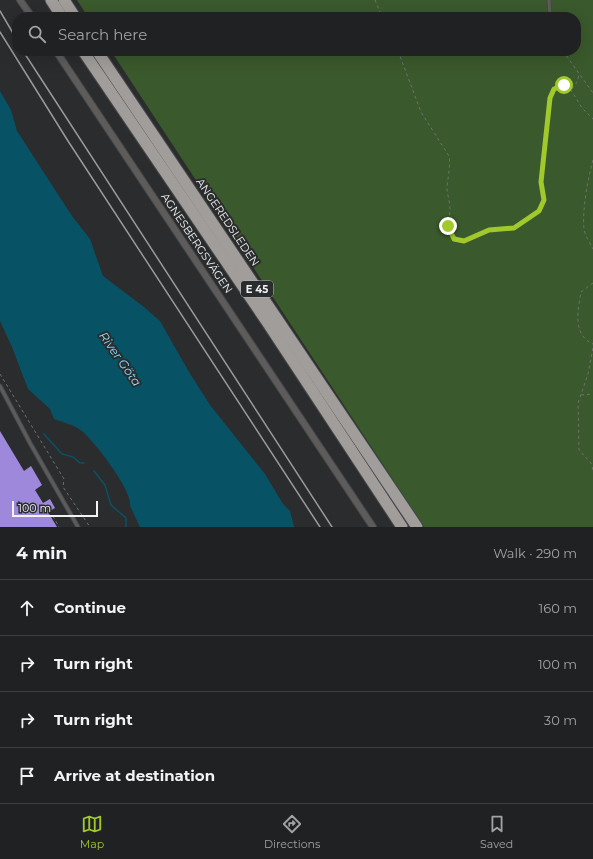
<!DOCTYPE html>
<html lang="en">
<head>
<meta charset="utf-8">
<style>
	:root { --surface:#202122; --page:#28292a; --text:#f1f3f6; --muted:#a2a3a5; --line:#3d3e40; --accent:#a1c92b }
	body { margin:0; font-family:Montserrat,sans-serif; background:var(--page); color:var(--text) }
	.scale { position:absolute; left:12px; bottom:10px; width:86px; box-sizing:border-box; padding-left:4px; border:2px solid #f2f3f4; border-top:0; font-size:11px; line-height:14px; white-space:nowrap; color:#f2f3f4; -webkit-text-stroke:3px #2b2c2e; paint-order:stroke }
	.stop { position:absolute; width:12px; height:12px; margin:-9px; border:3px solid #a1c92b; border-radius:50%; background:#fff }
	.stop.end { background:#a1c92b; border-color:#fff; box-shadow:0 1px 4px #0008 }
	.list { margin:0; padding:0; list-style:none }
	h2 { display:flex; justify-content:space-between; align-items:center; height:52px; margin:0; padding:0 16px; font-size:17px }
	h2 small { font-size:13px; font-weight:400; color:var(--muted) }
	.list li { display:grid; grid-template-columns:26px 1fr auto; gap:12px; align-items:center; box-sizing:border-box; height:56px; padding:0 16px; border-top:1px solid var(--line) }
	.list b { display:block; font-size:15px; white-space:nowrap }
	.list em { font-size:13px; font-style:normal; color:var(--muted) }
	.icon { flex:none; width:22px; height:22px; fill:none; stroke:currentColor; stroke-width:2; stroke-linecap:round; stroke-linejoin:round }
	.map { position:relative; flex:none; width:593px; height:527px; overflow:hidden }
	.search { position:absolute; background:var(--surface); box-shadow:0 4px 16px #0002; left:12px; right:12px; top:12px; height:44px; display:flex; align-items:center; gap:10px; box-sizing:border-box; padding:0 14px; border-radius:16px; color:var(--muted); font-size:15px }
	.sheet { height:276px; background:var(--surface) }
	nav { display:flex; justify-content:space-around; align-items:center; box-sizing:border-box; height:56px; border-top:1px solid var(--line); background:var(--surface); font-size:11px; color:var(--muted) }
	nav a { display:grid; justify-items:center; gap:2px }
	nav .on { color:var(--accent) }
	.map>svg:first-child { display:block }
</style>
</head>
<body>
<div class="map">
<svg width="593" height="527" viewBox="0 0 593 527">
	<rect width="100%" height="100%" fill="#2b2c2e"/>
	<polygon fill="#3a592c" points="77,0 593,0 593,527 424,527 111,51 576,51 576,17 88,17"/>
	<path fill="#085266" d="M0 91 11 110 17 131 72 216 90 239 103 276 144 307 160 321 189 372 210 405 265 474 283 504 290 511 294 527H140L130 506C133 491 94 441 82 431 75 425 62 422 54 419L50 409 28 389 12 347 0 321Z"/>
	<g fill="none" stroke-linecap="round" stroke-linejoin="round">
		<g stroke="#085266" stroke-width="1.5">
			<polyline points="44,434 62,454 73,457 80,463 84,463"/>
			<polyline points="94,471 105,485 111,505 126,518 126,527"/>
		</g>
	</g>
	<polygon fill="#9d88db" points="0,431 24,471 31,466 42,485 35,490 43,503 50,499 55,508 48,512 57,527 0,527"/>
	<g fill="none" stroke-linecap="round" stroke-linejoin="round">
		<g stroke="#47484a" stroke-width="5">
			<g id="lane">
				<polyline points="549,0 550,17"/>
				<polyline points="0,386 30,443 78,527"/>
			</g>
		</g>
		<g stroke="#47484a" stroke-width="8">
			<g id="street">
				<polyline points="20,0 32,17"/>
				<polyline points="56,51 373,527"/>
			</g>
		</g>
		<g stroke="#47484a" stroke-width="13">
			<g id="highway">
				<polyline points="51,0 62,17"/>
				<polyline points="64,0 75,17"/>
				<polyline points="83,51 267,322 402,527"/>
				<polyline points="97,51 417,527"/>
			</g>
		</g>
		<g stroke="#6f7071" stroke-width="1" stroke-dasharray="3 3" stroke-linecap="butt">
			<polyline points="375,0 382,17"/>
			<path d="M398 51 421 112 449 156C451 167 447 179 447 190 448 197 450 203 450 209 450 220 444 234 457 240L469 239 489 230 514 229 539 211 544 200 541 182 550 98C553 88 559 83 569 87L582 108 593 119"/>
			<polyline points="563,51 593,93"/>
			<polyline points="572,89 577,82 579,75"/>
			<path d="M593 160C588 178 582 210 584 229 585 236 590 243 593 249"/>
			<path d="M593 283 581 292C578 309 572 335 593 344"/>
			<polyline points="593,348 588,374 578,403 579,450 591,463 593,470"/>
			<polyline points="0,374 64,479 63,487 90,527"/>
			<polyline points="581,395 593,394"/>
			<polyline points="53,516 59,527"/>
		</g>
		<use href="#lane" stroke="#5d5c5b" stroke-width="3"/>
		<use href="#street" stroke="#5d5c5b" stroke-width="6"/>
		<use href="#highway" stroke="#a09d9b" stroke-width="11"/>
		<g stroke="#999a9c" stroke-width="1.5">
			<polyline points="0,11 17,40"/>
			<polyline points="0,32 68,141 320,527"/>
			<polyline points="23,51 332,527"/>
		</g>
	</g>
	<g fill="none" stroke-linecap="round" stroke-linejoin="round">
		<polyline stroke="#a1c92b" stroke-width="5" points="448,226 454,239 464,241 489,230 514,228 539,211 544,200 541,182 550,98 554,89 564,85"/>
	</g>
	<g text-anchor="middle" stroke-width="4" stroke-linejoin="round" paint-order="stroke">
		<rect fill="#2b2c2e" stroke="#b6b7b9" stroke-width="1" x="241" y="281" width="32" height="16" rx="3"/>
		<g font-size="10" font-weight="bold" fill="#f2f3f4">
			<text x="257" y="293">E 45</text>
		</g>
		<g font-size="11" fill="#f2f3f4" stroke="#2b2c2e">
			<text transform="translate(228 222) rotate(56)" y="4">ANGEREDSLEDEN</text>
			<text transform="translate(197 243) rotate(56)" y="4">AGNESBERGSVÄGEN</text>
		</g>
		<g font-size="12" font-style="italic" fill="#8ee1ff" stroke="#2b2c2e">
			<text transform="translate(120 359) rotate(55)" y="4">River Göta</text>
		</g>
	</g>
</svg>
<div class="scale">100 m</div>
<div class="stop" style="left:564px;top:85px"></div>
<div class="stop end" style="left:448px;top:226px"></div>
<div class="search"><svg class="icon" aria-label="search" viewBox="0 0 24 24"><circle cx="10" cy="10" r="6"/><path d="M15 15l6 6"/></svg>Search here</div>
</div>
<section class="sheet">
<h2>4 min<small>Walk · 290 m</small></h2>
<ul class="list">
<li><svg class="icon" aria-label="ahead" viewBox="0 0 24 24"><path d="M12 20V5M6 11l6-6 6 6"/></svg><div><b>Continue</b></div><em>160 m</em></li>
<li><svg class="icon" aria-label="right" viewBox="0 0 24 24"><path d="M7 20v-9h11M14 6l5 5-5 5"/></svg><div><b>Turn right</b></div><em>100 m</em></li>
<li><svg class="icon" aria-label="right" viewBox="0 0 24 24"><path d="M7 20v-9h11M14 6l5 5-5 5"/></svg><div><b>Turn right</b></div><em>30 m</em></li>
<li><svg class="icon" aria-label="arrive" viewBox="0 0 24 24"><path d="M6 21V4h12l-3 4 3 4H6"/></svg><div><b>Arrive at destination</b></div></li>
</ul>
</section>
<nav>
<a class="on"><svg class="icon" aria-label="map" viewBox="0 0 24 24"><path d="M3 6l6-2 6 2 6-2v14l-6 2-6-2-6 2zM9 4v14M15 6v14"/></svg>Map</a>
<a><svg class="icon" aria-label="directions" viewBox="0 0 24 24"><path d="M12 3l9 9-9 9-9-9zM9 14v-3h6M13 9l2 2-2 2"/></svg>Directions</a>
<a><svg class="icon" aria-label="saved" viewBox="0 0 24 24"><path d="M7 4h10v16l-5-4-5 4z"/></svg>Saved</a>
</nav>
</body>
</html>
